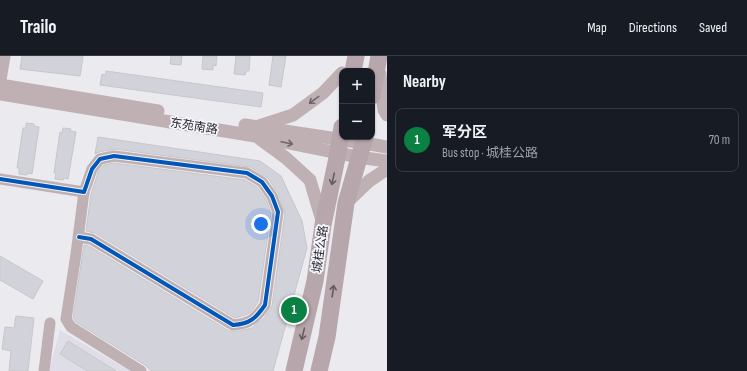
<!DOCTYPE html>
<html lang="en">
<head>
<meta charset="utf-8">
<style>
	:root { --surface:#171b24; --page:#20242c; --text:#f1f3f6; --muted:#9ea1a6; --line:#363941; --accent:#0b8043 }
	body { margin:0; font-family:"Sofia Sans Condensed","Noto Sans SC",sans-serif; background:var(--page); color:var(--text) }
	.controls { position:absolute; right:12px; top:12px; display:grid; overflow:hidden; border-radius:8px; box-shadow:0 1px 3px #0004 }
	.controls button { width:36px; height:36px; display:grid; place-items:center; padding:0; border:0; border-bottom:1px solid var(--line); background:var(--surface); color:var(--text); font:20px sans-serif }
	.you { position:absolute; left:261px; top:168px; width:14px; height:14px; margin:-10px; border:3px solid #fff; border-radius:50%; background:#1a73e8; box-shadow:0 0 0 6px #1a73e833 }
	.badge { display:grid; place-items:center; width:26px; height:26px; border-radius:50%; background:var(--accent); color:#fff; font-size:13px; font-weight:700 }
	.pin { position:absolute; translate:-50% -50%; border:2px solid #fff; box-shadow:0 1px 4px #0006 }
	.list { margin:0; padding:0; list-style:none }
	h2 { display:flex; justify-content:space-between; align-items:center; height:52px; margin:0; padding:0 16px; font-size:17px }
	h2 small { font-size:13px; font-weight:400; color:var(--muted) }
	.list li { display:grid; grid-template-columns:26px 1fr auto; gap:12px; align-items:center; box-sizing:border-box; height:64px; margin:0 8px 8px; padding:0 8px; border:1px solid var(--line); border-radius:8px }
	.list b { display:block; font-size:15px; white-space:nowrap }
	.list p { margin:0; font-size:13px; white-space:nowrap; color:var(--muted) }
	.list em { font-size:13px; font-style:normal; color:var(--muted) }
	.map { position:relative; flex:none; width:387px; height:315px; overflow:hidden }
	header { display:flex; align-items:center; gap:24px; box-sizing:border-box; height:56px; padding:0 20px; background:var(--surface); border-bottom:1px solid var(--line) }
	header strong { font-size:19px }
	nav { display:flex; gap:22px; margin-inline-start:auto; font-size:14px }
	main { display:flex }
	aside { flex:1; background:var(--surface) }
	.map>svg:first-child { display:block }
</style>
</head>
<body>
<header>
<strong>Trailo</strong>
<nav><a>Map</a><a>Directions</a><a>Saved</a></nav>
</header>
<main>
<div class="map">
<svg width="387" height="315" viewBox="0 0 387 315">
	<rect width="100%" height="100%" fill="#eaeaef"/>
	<polygon fill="#dedde8" points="60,274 130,315 49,315"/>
	<g fill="#d2d2db" stroke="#c7c7ca">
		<polygon points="22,0 83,0 80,20 20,13"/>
		<polygon points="171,0 182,0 181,9 170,8"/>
		<polygon points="203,0 217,0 216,10 213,9 213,14 202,13"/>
		<polygon points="236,0 250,0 249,15 246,15 245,19 234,18"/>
		<polygon points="273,0 286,0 281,31 269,29"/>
		<polygon points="106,15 263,37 261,51 100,29 102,18 106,19"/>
		<polygon points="26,67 34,68 34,70 39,71 32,118 27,117 27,119 19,118 19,112 17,112 23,72 26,72"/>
		<polygon points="63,72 71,73 70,75 76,76 68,123 64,122 63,124 55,123 56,117 54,117 60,76 62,77"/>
		<polygon points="98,81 260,105 281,120 302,165 307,192 273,315 151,315 145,309 76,266 73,261 84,189 89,190 229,275 240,275 252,272 264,262 272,250 285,157 278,137 268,122 250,111 115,93 99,96 95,98"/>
		<polygon points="114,107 245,124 257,131 266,143 271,157 258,246 251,256 245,259 235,262 95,177 86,175 91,138 98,116 104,109"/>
		<polygon points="0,200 43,225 33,243 0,224"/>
		<polygon points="16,260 34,262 28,315 9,315 11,295 2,293 5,271 14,272"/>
		<polygon points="68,285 116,315 87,315 60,298"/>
	</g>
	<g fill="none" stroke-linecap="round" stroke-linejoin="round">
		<g stroke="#bfb0b3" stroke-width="11">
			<path d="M0 123 84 136 92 113 100 103 114 100 247 117 262 126 272 140 278 156 265 249C256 262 250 268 233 269L91 183 79 181"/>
			<polyline points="84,136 76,198 66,263 71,271 141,315"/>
			<polyline points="44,315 50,267"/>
		</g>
		<g stroke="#bfb0b3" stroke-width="13">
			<polyline points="380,18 384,54 387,59"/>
			<polyline points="0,24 4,0"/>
			<polyline points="0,29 158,55"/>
			<polyline points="0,38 255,80 358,101 387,105"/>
			<polyline points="245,69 364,87 387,91"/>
			<polyline points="259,70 293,59 323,37 342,17"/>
			<polyline points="260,83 286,102 310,124 323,168"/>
			<polyline points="346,147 369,125 387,113"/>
		</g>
		<g stroke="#b7a6ab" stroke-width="17">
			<polyline points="353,15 356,0"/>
			<polyline points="372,40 379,0"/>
			<polyline points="294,315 315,225 323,169 338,97 342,71"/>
			<polyline points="319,315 327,281 346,147 365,81"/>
		</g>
		<g stroke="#f5f5fe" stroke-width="6">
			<path id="cycleway" d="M0 123 84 136 92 113 100 103 114 100 247 117 262 126 272 140 278 156 265 249C256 262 250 268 233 269L91 183 79 181"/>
		</g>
		<use href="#cycleway" stroke="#0057b8" stroke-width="4"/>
	</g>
	<defs><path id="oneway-shaft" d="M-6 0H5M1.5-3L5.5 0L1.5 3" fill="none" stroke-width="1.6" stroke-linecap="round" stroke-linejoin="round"/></defs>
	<g stroke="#6e676a">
		<use href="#oneway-shaft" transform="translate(314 44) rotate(144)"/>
		<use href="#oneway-shaft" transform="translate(287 87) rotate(12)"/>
	</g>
	<g stroke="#635c60">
		<use href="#oneway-shaft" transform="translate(333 123) rotate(102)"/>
		<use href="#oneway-shaft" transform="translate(333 235) rotate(-82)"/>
		<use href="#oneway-shaft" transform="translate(303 278) rotate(104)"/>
	</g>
	<g text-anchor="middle" stroke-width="3.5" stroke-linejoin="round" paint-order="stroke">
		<g font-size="12" fill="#2b2b2e" stroke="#f5f5fe">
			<text transform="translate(194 70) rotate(9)" y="4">东苑南路</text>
			<text transform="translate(320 193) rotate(-82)" y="4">城桂公路</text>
		</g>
	</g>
</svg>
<div class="controls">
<button>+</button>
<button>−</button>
</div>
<div class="you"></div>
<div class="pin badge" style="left:294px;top:254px">1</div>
</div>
<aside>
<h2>Nearby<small></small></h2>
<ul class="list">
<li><span class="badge">1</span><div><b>军分区</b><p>Bus stop · 城桂公路</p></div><em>70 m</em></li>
</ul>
</aside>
</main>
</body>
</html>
